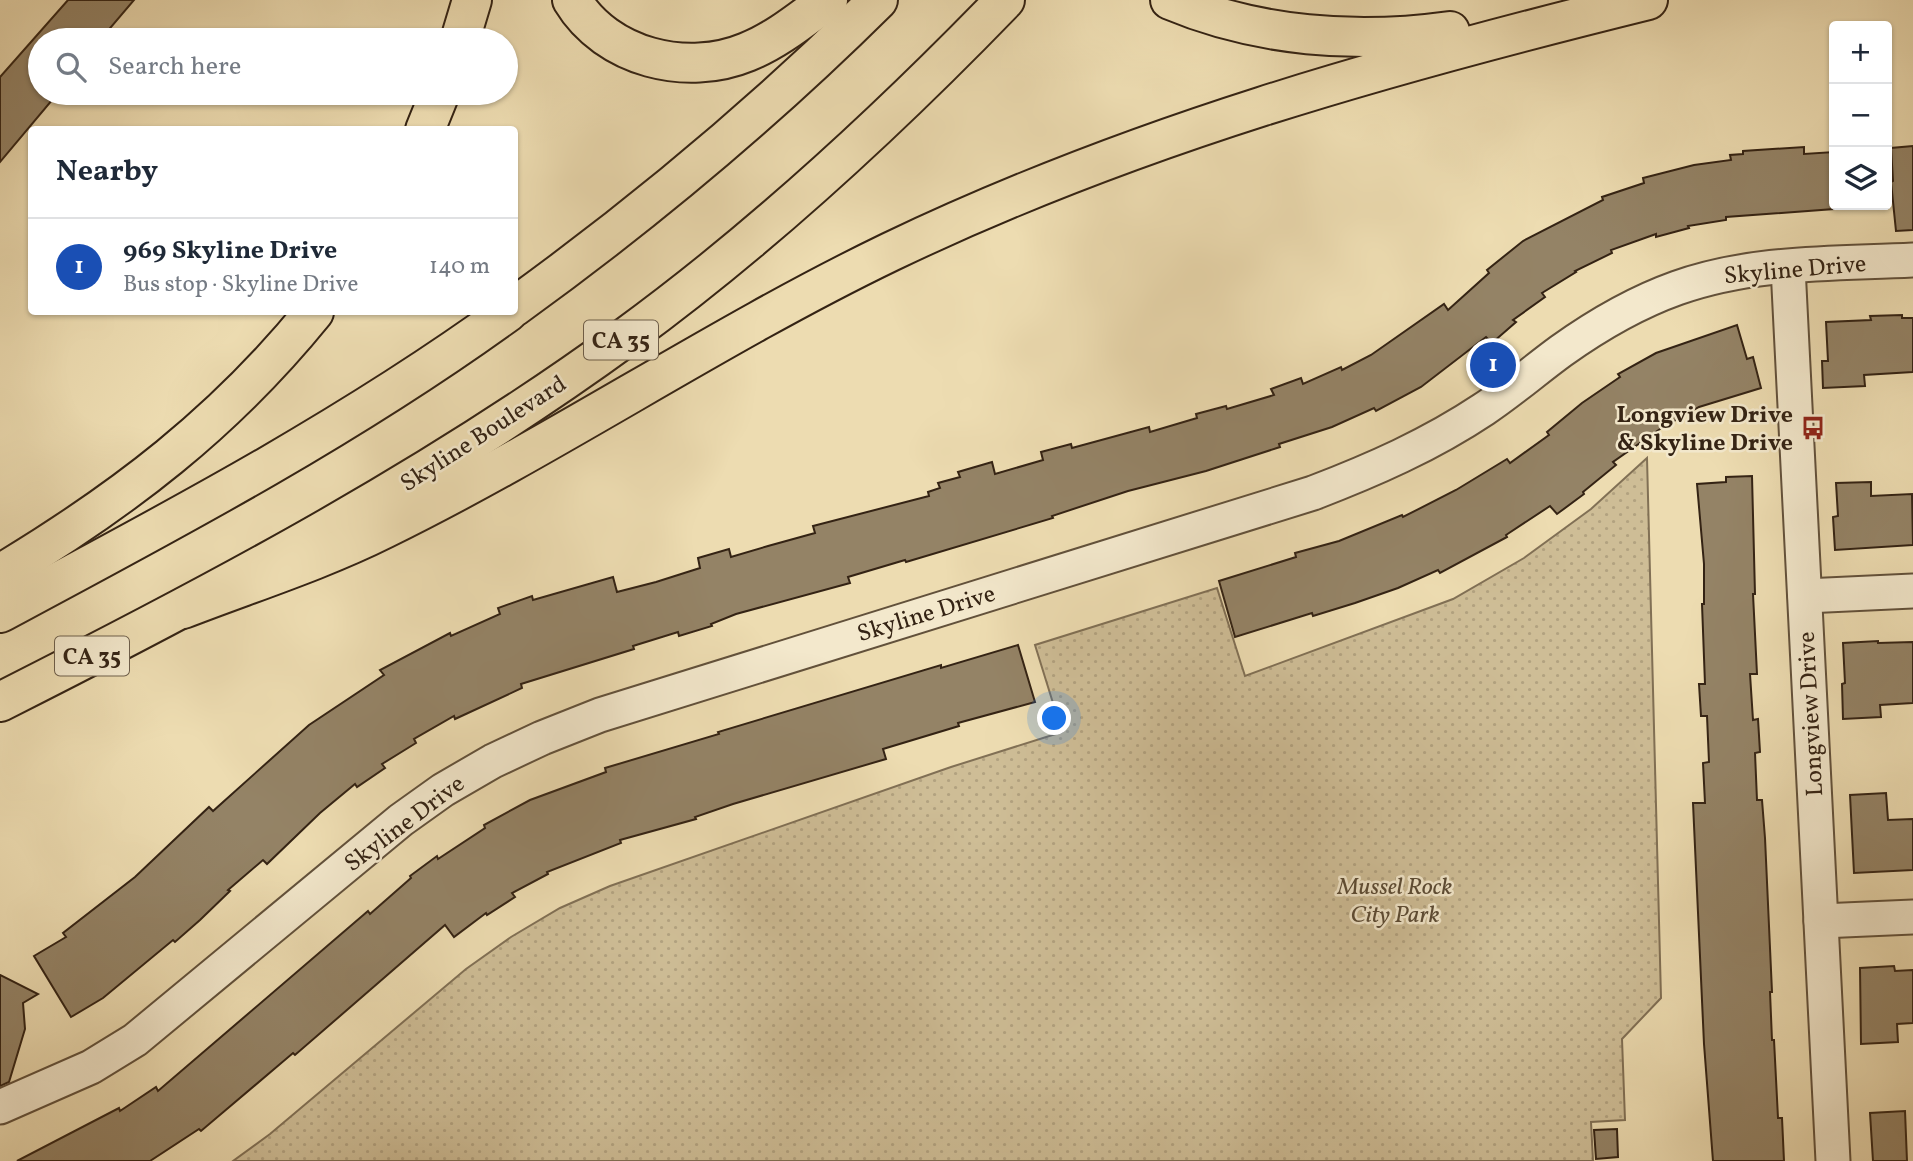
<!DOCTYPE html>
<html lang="en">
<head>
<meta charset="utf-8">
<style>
	:root { --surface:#fff; --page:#f6f6f7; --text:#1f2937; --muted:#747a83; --line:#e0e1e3; --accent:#2563eb }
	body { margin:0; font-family:Vollkorn,serif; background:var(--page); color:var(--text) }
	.controls { position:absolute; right:21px; top:21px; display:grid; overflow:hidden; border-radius:7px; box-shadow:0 2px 5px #0004 }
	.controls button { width:63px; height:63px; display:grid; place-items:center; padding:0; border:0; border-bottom:2px solid var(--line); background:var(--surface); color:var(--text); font:35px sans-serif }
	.you { position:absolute; left:1055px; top:719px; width:24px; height:24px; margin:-18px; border:5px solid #fff; border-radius:50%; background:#1a73e8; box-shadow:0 0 0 10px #1a73e833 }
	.badge { display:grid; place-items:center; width:46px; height:46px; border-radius:50%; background:var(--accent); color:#fff; font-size:23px; font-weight:700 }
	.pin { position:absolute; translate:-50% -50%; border:4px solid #fff; box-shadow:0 2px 7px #0006 }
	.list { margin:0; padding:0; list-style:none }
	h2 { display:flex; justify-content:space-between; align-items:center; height:91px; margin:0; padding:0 28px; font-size:30px }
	h2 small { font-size:23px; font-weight:400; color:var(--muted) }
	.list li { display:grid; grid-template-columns:46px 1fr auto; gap:21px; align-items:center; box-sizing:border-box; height:98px; padding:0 28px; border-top:2px solid var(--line) }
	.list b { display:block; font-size:26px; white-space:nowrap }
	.list p { margin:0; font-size:23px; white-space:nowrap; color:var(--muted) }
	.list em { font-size:23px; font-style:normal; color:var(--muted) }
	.icon { flex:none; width:38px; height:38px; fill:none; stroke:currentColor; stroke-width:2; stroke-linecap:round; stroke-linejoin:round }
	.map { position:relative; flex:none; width:1913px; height:1161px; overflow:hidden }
	.search { position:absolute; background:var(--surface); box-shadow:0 2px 5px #0004; left:28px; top:28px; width:490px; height:77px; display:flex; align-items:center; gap:18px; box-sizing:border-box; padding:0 24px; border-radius:38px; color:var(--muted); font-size:26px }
	.panel { position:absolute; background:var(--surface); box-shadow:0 2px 5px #0004; left:28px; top:126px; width:490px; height:189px; border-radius:7px }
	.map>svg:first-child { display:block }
</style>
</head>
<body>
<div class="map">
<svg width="1913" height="1161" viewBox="0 0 1913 1161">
	<defs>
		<pattern id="park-dots" width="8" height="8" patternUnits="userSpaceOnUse" patternTransform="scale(1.75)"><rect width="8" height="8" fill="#cebd96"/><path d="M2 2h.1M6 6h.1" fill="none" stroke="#b2a280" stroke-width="1.8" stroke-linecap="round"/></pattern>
	</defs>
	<rect width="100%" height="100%" fill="#eddcb1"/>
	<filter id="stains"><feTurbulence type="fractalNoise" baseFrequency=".00286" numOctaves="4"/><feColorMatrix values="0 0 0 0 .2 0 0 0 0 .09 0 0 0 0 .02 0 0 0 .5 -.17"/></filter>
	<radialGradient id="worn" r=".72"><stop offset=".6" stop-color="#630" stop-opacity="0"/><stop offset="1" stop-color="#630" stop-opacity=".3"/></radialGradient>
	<polygon fill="url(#park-dots)" stroke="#817055" stroke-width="2" points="1647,458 1661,998 1622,1039 1625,1120 1591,1122 1593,1161 233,1161 270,1134 466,969 511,937 560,908 610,886 951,767 1062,732 1035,645 1217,588 1245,676 1453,599 1524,558 1591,509"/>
	<g fill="#948366" stroke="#342314" stroke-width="2">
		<polygon points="68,0 134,0 100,40 40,40 40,93 58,93 0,162 0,77"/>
		<polygon points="1913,146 1913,230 1896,231 1891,182 1893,181 1891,148"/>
		<polygon points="1804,147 1804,154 1834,152 1834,209 1726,217 1726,220 1688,226 1689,228 1656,237 1656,234 1611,250 1612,253 1575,271 1576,272 1542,293 1545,297 1513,320 1516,322 1492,343 1486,337 1421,387 1376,411 1374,408 1332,427 1279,444 1280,447 1206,471 1128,491 1052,516 1053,518 906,562 905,560 848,577 850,583 736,614 711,624 712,626 679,636 678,632 633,646 634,649 521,684 522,688 455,719 454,716 414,739 416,743 382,764 385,768 357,787 355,784 320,813 267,864 263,860 228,890 230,891 200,920 175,942 173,940 103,998 71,1017 34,956 66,937 63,933 135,877 209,807 213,811 309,725 384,675 380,670 450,633 451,636 500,614 498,608 532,596 533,600 613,577 617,592 656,582 700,568 698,558 729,549 731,557 768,546 815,533 813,526 929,496 928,492 940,488 938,483 960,477 958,472 992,462 995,474 1043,460 1041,452 1071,444 1072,448 1149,427 1150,432 1197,418 1196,414 1226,406 1227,409 1274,395 1271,389 1301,378 1303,384 1341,367 1342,370 1371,355 1444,304 1448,310 1489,273 1487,270 1523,241 1603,200 1602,197 1644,183 1643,178 1694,165 1731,160 1730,155 1743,154 1743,151"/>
		<polygon points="1902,315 1902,318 1913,318 1913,372 1864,375 1865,386 1823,388 1822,361 1828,361 1826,322 1871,320 1870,316"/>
		<polygon points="1737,325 1747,359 1753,357 1761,388 1699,407 1660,429 1613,462 1616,465 1583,492 1584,494 1557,514 1550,506 1506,535 1507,537 1440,573 1438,570 1398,588 1355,603 1313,616 1312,613 1235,637 1219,581 1296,557 1295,553 1339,541 1402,515 1403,517 1456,490 1507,459 1510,463 1549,435 1547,432 1582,403 1620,377 1618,374 1656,353"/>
		<polygon points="1752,476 1755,594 1753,594 1757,674 1750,674 1753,720 1758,719 1760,752 1755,753 1757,800 1762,800 1765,838 1772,992 1770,992 1772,1040 1774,1040 1778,1118 1782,1118 1784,1161 1713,1161 1704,1044 1693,803 1705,803 1703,763 1709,762 1707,716 1701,716 1699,684 1705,684 1702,604 1704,604 1704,564 1697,484 1726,482 1726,477"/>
		<polygon points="1871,482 1871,496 1912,494 1913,545 1835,550 1833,517 1838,516 1836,483"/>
		<polygon points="1878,641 1878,643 1913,642 1913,703 1880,705 1881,717 1843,719 1842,684 1845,683 1843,643"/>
		<polygon points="1018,645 1035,702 958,723 959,726 883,749 886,759 733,804 695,817 696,819 620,840 621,843 547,872 548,874 512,893 515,897 487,915 486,913 454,937 445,925 295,1055 293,1053 201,1131 199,1129 150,1161 17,1161 119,1108 120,1111 156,1087 158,1091 368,911 370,914 411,878 410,876 437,856 438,859 485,828 484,825 530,800 606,772 605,768 719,734 718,732 941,665 941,668"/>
		<polygon points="1886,793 1888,820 1913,819 1913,870 1854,873 1850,795"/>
		<polygon points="1894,966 1895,971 1913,970 1913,1023 1897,1024 1898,1042 1861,1044 1860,968"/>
		<polygon points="0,975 38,994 23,1003 25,1029 9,1082 0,1086"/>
		<polygon points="1905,1111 1907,1161 1873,1161 1870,1113"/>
		<polygon points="1617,1129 1618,1157 1596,1159 1594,1130"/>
	</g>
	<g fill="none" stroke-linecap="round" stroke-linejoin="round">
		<g stroke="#62513b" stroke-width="37">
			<g id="minor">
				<polyline points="1788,267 1833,1161"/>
				<polyline points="1805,596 1913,591"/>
				<polyline points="1821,921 1913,917"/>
				<path d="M0 1107 91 1067 135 1040 401 820 443 790 493 761 542 738 600 715 1313 493C1373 470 1430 445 1484 409 1511 391 1535 370 1561 351 1596 326 1635 303 1677 288 1752 261 1834 264 1913 260"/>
			</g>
		</g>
		<g stroke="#342314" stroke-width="42">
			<g id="major">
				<path d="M514 307C643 214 765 112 878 0"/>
				<path d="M0 613C174 520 348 428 508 312"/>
				<path d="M0 702C216 593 430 480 626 337 763 237 887 122 1005 0"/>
			</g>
		</g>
		<g stroke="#342314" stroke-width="42">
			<g id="highway">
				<path d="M572 0C607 58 687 77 747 52 777 40 802 19 828 0"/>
				<path d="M1170 0C1258 37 1356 44 1450 31"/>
				<polyline points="460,40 472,0"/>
				<polyline points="425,130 440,93"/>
				<path d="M0 574C123 500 224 423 314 312"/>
				<path d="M183 609C250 583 320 561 384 529 557 444 716 336 890 252 1134 135 1385 65 1648 0"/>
			</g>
		</g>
		<use href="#minor" stroke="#f3e8cc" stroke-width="33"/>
		<use href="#major" stroke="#eddcb1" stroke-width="38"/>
		<use href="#highway" stroke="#eddcb1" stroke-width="38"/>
	</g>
	<defs>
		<g id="bus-bare" transform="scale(1.89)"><path d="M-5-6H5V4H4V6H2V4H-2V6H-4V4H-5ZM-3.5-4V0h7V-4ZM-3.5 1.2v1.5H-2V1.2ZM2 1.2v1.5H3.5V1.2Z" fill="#8f2418" stroke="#f3e8cc" stroke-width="2.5" paint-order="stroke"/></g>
	</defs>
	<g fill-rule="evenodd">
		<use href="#bus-bare" x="1813" y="428"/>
	</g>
	<g text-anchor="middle" stroke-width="5" stroke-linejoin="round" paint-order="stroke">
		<g fill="#f3e8cc" stroke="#6d5e4b" stroke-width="2">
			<rect x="584" y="320.5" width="74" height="39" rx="5"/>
			<rect x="55" y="636.5" width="74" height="39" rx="5"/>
		</g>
		<g font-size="23" font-weight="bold" fill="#342314">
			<text x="621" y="348">CA 35</text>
			<text x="92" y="664">CA 35</text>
		</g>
		<g font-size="24" fill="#342314" stroke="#f3e8cc">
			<text transform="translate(1795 269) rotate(-5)" y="8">Skyline Drive</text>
			<text transform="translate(483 433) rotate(-33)" y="8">Skyline Boulevard</text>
			<text transform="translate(926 613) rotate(-17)" y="8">Skyline Drive</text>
			<text transform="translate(1810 714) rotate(-93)" y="8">Longview Drive</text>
			<text transform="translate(404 823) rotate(-37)" y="8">Skyline Drive</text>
		</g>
		<g font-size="24" font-weight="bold" fill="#342314" stroke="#f3e8cc" text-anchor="end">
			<text x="1793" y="422">Longview Drive<tspan x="1793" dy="28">&amp; Skyline Drive</tspan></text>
		</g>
		<g font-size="24" font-style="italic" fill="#5a4a34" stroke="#f3e8cc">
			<text x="1395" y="894">Mussel Rock<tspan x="1395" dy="28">City Park</tspan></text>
		</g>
	</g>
	<rect width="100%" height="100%" filter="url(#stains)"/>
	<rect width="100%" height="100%" fill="url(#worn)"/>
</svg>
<div class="controls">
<button>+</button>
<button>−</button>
<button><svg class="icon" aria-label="layers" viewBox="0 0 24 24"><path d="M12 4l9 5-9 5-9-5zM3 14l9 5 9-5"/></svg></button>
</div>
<div class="you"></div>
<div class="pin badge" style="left:1493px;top:365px;background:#1a4fb4">1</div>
<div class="search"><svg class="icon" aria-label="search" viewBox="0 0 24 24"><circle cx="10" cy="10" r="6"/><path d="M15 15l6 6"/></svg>Search here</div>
<section class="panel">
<h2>Nearby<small></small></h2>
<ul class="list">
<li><span class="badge" style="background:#1a4fb4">1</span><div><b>969 Skyline Drive</b><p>Bus stop · Skyline Drive</p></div><em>140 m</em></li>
</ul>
</section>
</div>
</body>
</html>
